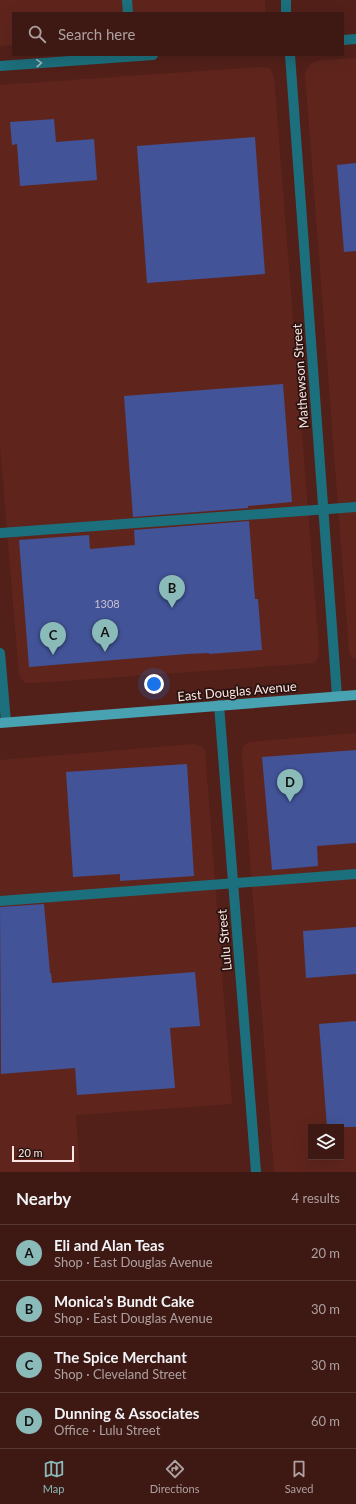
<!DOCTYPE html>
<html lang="en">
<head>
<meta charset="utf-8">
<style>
	:root { --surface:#3e1813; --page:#492521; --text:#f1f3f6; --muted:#ada0a0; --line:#573733; --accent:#8bbbb9 }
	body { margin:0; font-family:Lato,sans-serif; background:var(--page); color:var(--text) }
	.controls { position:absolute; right:12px; bottom:12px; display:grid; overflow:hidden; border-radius:0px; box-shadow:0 4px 16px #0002 }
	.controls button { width:36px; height:36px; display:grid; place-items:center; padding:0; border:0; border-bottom:1px solid var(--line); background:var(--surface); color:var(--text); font:20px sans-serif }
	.scale { position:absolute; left:12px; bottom:10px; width:62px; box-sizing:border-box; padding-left:4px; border:2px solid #fae6e2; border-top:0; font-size:11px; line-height:14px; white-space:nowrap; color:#fae6e2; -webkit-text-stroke:3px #29120f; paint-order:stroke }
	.you { position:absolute; left:154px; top:684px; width:14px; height:14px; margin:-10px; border:3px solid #fff; border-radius:50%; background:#1a73e8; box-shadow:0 0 0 6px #1a73e833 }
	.badge { display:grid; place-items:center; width:26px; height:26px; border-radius:50%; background:var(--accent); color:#111; font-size:13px; font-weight:700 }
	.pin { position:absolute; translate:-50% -33px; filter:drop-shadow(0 1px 2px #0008) }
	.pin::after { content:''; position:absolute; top:21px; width:14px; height:12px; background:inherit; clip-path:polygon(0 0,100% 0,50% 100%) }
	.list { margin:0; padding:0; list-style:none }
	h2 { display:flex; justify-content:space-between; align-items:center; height:52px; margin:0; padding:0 16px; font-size:17px }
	h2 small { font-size:13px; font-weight:400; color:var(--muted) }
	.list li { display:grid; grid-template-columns:26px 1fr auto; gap:12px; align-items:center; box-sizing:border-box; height:56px; padding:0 16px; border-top:1px solid var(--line) }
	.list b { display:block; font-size:15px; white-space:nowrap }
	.list p { margin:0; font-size:13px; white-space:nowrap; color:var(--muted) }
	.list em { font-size:13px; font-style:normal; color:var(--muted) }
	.icon { flex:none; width:22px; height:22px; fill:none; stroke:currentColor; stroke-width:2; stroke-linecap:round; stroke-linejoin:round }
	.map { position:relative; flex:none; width:356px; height:1172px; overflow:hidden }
	.search { position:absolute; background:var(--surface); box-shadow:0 4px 16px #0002; left:12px; right:12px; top:12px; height:44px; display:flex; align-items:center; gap:10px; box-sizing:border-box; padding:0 14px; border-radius:0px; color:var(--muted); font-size:15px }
	.sheet { height:276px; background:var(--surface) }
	nav { display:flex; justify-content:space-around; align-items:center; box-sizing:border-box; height:56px; border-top:1px solid var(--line); background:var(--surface); font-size:11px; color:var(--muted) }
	nav a { display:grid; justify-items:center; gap:2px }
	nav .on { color:var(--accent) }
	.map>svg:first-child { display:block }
</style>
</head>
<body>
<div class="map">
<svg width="356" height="1172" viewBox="0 0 356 1172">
	<rect width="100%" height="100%" fill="#522019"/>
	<g fill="#5f251d" fill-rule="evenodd">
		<polygon points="0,0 265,0 265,13 13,13 13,45 0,46"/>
		<polygon points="356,58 356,659 351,657 349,649 305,73 311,63 321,60"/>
		<polygon points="261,67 270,68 274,77 319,650 318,658 314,663 35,683 25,683 19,675 0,445 0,85"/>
		<path d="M356 733V1172H274L242 756 243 746 249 742ZM311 1127H341V1157H311Z"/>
		<polygon points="193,744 201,746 205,750 232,1104 76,1115 80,1172 0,1172 0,760"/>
	</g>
	<g fill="#425398">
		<polygon points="54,119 56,142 94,139 97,180 20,186 17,144 12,145 10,122"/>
		<polygon points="255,137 265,274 147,283 137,146"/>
		<polygon points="356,163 356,251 344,252 337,165"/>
		<polygon points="283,384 292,502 248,506 248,508 133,517 124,396"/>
		<polygon points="249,521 255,599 258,599 262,650 209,654 209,653 187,654 29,667 19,540 89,535 90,549 135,545 134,530"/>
		<polygon points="356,750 356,843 317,846 318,866 272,870 262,757"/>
		<polygon points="187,764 194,876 120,881 120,874 73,877 66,772"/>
		<polygon points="44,904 50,973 51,973 52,983 195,972 200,1026 170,1028 175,1088 77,1095 75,1068 1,1074 0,907"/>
		<polygon points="356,927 356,974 306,978 303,931"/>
		<polygon points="356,1021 356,1127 327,1127 319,1024"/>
	</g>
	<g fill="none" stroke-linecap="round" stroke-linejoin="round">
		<g stroke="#1c6f7c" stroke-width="10">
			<polyline points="127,0 128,13"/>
			<polyline points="286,0 286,13"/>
			<polyline points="343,40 356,39"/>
			<polyline points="290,55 337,696"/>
			<polyline points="0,66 153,55"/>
			<polyline points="0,533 356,507"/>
			<polyline points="0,653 6,722"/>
			<polyline points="219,705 256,1172"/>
			<polyline points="0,901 356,874"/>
		</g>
		<polyline stroke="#48a2b2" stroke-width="10" points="0,723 356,695"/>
	</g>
	<defs><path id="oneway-chevron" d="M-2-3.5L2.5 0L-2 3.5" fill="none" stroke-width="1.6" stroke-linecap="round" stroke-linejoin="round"/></defs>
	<use stroke="#a1b6b9" href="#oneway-chevron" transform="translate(39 63) rotate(-4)"/>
	<g text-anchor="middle" stroke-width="3.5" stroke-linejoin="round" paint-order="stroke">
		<g font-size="11" fill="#ccc1d0">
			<text x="107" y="608">1308</text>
		</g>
		<g font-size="13" fill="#fae6e2" stroke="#29120f">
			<text transform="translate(300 376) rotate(-94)" y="5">Mathewson Street</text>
			<text transform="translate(237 691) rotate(-5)" y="5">East Douglas Avenue</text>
			<text transform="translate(224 940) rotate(-95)" y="5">Lulu Street</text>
		</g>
	</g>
</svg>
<div class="controls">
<button><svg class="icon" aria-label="layers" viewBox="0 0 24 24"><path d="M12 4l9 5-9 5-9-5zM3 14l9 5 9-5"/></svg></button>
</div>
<div class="scale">20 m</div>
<div class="you"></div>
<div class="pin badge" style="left:105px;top:652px">A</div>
<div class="pin badge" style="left:172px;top:608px">B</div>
<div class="pin badge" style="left:53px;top:655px">C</div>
<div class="pin badge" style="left:290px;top:802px">D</div>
<div class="search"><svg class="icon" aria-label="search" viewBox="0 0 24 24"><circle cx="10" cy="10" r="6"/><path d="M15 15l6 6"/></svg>Search here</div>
</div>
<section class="sheet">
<h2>Nearby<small>4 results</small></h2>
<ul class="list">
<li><span class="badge">A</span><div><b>Eli and Alan Teas</b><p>Shop · East Douglas Avenue</p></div><em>20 m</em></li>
<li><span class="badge">B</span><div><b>Monica's Bundt Cake</b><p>Shop · East Douglas Avenue</p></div><em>30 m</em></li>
<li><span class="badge">C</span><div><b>The Spice Merchant</b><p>Shop · Cleveland Street</p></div><em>30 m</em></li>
<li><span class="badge">D</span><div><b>Dunning &amp; Associates</b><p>Office · Lulu Street</p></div><em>60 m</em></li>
</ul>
</section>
<nav>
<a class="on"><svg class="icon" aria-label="map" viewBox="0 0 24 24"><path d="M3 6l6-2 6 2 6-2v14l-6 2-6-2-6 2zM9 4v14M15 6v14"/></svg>Map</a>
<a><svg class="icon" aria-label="directions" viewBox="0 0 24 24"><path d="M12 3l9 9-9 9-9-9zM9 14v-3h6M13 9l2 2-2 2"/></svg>Directions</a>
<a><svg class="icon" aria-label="saved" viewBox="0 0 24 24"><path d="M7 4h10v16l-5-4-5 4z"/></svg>Saved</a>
</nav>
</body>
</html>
